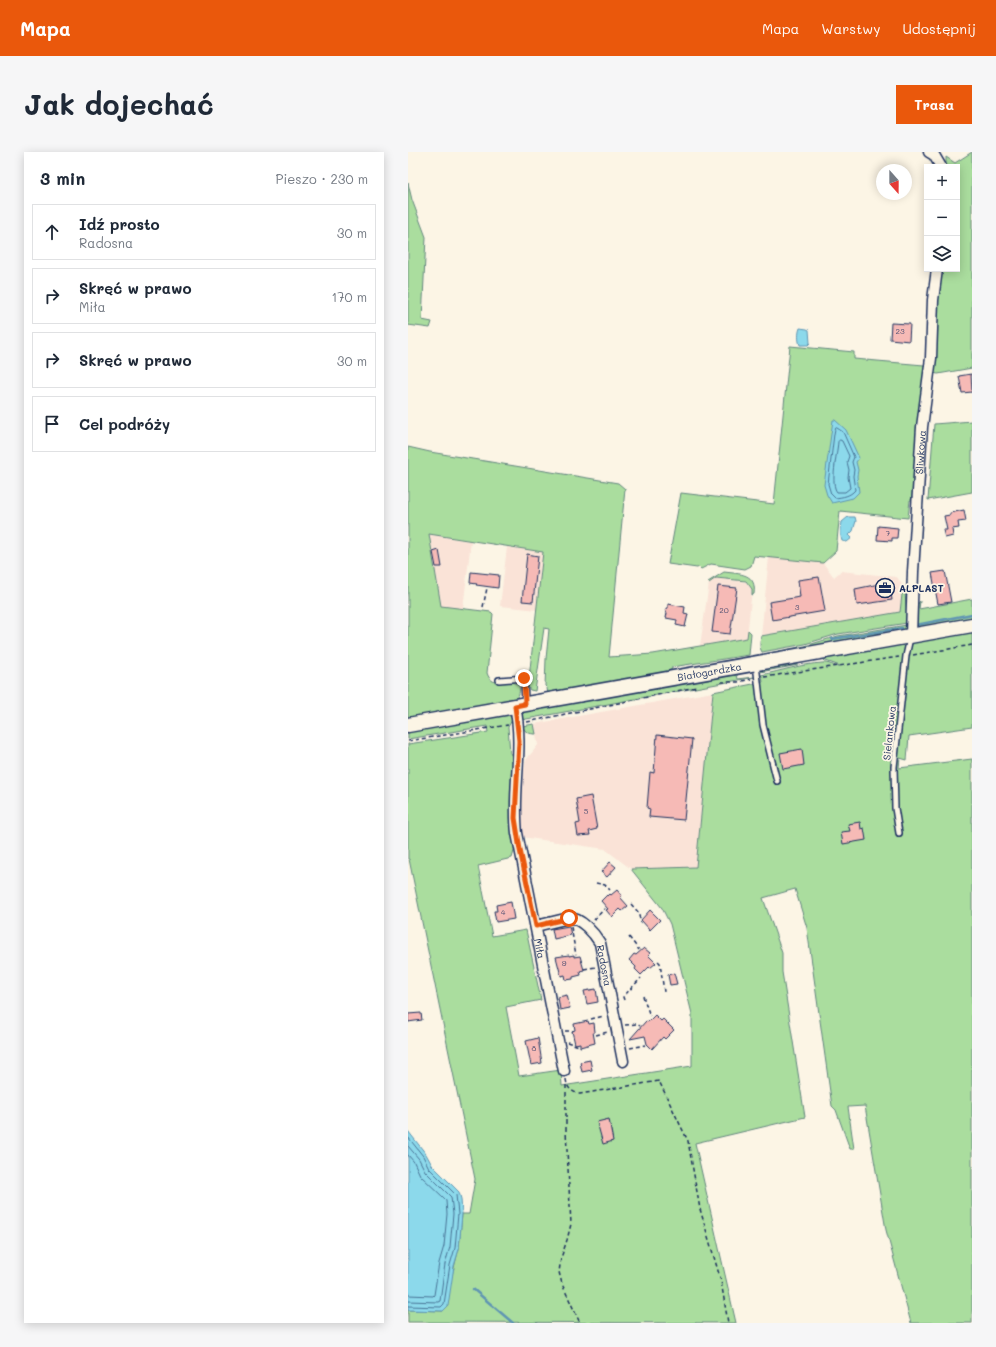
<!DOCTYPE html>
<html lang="pl">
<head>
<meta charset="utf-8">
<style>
	:root { --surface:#fff; --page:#f6f6f7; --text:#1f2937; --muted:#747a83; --line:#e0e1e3; --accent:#ea580c }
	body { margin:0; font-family:Mali,sans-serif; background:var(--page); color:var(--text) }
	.controls { position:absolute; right:12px; top:12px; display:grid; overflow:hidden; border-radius:0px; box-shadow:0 2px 10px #0003 }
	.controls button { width:36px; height:36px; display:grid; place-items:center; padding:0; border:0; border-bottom:1px solid var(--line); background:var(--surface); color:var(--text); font:20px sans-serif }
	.compass { position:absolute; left:468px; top:12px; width:36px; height:36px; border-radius:50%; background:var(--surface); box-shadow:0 2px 10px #0003; rotate:159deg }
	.stop { position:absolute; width:12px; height:12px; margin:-9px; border:3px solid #ea580c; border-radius:50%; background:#fff }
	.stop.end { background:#ea580c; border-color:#fff; box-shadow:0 1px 4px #0008 }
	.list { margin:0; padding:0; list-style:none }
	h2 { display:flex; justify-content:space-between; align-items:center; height:52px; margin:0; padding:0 16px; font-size:17px }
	h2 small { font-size:13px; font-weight:400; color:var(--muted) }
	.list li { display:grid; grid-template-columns:26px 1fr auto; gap:12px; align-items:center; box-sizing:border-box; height:56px; margin:0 8px 8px; padding:0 8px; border:1px solid var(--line); border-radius:0px }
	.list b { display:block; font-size:15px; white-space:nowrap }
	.list p { margin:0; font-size:13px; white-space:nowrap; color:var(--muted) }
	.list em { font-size:13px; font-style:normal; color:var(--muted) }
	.icon { flex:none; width:22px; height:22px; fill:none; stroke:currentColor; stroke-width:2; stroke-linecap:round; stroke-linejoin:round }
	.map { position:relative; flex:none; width:564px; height:1171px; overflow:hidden; border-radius:0px }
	header { display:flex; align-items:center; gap:24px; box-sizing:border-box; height:56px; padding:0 20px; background:var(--accent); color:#fff }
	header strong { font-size:19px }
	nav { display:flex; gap:22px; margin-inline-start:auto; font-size:14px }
	.intro { display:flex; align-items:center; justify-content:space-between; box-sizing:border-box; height:96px; padding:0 24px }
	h1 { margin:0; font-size:28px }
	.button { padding:10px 18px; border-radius:0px; background:var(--accent); color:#fff; font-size:14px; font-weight:700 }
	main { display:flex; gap:24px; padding:0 24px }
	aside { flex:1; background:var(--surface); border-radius:0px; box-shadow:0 2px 10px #0003 }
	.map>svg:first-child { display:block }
</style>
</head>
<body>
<header>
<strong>Mapa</strong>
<nav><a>Mapa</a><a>Warstwy</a><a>Udostępnij</a></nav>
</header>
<div class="intro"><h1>Jak dojechać</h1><a class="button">Trasa</a></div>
<main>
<aside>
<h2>3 min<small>Pieszo · 230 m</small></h2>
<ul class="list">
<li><svg class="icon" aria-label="ahead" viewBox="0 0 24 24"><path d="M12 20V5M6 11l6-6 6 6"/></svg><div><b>Idź prosto</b><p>Radosna</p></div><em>30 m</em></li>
<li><svg class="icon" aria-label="right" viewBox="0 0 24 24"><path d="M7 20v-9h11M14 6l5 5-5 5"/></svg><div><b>Skręć w prawo</b><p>Miła</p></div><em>170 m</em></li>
<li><svg class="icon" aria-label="right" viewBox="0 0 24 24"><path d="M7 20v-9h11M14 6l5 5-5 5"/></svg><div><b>Skręć w prawo</b></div><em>30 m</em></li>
<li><svg class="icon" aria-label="arrive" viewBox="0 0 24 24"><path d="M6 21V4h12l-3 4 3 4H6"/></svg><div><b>Cel podróży</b></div></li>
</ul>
</aside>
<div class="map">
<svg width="564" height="1171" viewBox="0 0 564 1171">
	<rect width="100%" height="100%" fill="#fcf5e5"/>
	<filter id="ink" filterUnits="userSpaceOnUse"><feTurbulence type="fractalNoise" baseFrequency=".025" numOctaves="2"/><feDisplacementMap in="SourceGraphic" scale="8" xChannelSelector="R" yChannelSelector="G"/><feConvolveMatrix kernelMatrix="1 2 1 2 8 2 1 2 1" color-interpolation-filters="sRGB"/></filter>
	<g filter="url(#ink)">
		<g fill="#fae3d7">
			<polygon points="21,382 63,389 55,457 33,455"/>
			<polygon points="99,395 135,400 129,458 92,454"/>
			<polygon points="361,405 415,411 426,425 433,419 489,425 495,434 493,460 353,484"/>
			<polygon points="308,426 338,430 344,437 339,486 292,494 301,431"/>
			<polygon points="305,540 288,715 223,717 197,697 114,685 112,637 118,608 130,593 126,572"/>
		</g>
		<g fill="#aadd9e" stroke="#62867e">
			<polygon points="564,0 564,216 530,222 525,221 528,148 533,117 549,117 549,15 538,15 538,5 547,11"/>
			<polygon points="0,31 4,48 18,85 14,168 24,170 22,176 0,173"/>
			<polygon points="382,194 446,200 446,207 516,213 515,234 504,348 502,348 500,366 432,359 428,399 415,411 346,404 343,414 337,417 303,412 293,417 291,415 289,416 260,412 273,341 366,352"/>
			<polygon points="564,269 564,340 520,348 526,272"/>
			<path d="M0 295 22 300 210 331 217 337 201 505 245 502 339 486 340 478 343 481 341 503 264 515V517L249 524 140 543 139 536 137 534 138 507 141 477 136 476 127 539 122 538 120 535 135 400 21 382 33 454 83 460 85 462 79 521C85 539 100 523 111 534 113 543 109 546 101 551L0 569Z"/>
			<path d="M316 420C332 422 349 421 346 442L344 443V437L338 429 308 426 301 431 300 430Z"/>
			<path d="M495 434 497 436C497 448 499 459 499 471L430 482 397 492 354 500C351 495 352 490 353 484L492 460Z"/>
			<path d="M564 447V468L514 477C507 474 504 466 506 458 507 455 510 452 512 449L511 457Z"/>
			<polygon points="499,473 496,479 362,504 356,502 397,494 430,484"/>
			<path d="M564 477V575L501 584 499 608 492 606 491 616 564 607V1171H503L478 1078 457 954 440 955 446 997H442L428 958 424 954 399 776 387 737 355 746 374 801V820L397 965 287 991 328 1171 0 1170V1158L35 1159 51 1096 54 1062H61L67 1027 1 707H0V592L80 580 79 574 0 587V577L98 562 102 564 104 568 100 575 102 601 106 608 108 692 104 706 70 714 84 784 118 778 133 848 98 855 111 924 153 918 154 934 284 914V862L262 772 254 756 223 717 288 715 305 540 355 530 354 524 353 523C373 519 394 512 414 511 421 510 426 515 432 514L415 508 433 500Z"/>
			<polygon points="390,512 390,513 352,520 355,514"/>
			<polygon points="328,519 330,527 347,525 113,568 114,563 119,558"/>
			<path d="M126 572 128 582C121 582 117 580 114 574Z"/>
		</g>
		<g fill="#8cd9eb" stroke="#5f95b3">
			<path d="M392 176 399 177 401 178 402 191 400 193H392C390 188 390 181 392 176Z"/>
			<polygon points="425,268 427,268 438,278 451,306 448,310 450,318 449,324 451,340 445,346 424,351 419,343 416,333"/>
			<path d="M440 365H447L448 369 445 379 441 383 444 386 439 390 434 389C432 383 433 376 434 370Z"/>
			<polygon points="0,979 18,1002 24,1013 51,1040 53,1047 54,1062 51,1097 46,1114 40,1154 35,1159 0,1158"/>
		</g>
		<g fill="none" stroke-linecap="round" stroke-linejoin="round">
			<g stroke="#487396" stroke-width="1">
				<path d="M429 276 435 280 446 305 444 310 446 318 445 324 447 338C442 344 435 345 427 346L423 342 420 332 426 282 427 277Z"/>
				<path d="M432 288 434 289 441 304 439 310 441 318 440 325 442 336 437 340H429C422 332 429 302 430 290Z"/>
				<polyline points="0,985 15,1004 21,1016 48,1043 50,1062 47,1096 42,1113 36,1152 33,1155 0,1154"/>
				<polyline points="0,994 11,1007 17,1019 43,1045 45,1062 42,1095 37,1112 32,1149 30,1150 0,1149"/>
				<polyline points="0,1003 6,1010 12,1023 37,1047 38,1049 39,1062 36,1094 31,1111 26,1143 25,1144 0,1143"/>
			</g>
			<g stroke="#5f95b3" stroke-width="2.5">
				<polyline points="508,473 564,462"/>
				<polyline points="424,487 494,476"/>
				<polyline points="65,1137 105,1171"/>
			</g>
		</g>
		<g fill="#f6bab6" stroke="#1b2f5e">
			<polygon points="483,171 502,172 501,189 482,187"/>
			<polygon points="563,222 564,240 554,241 551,224"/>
			<polygon points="556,358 558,369 550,370 551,376 544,377 545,384 537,386 535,378 539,378 536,364 542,363 542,361"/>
			<polygon points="470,374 490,376 489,386 484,386 484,389 469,388"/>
			<polygon points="31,398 34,415 28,415 25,400"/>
			<polygon points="119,402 130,404 125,450 114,449"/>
			<polygon points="537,419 543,450 530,452 524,421"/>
			<polygon points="63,420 91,423 90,436 68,433 69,432 62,431"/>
			<polygon points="411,425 417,459 364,468 361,450 392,445 390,428"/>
			<polygon points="481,430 484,448 449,453 447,437"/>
			<polygon points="310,434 329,436 322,482 304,480"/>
			<polygon points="260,452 277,455 276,461 280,462 277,475 268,473 269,468 258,466 259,461 257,458 260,456"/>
			<polygon points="249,583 284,587 276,668 241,665 242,657 239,656 242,620 246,621"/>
			<polygon points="394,597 396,613 375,617 372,601"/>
			<polygon points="183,644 189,677 181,679 182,683 170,684 168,672 172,671 168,647"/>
			<polygon points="452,670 453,677 456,676 458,688 435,692 433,680 442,679 440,672"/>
			<polygon points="202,710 208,715 199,725 193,720"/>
			<polygon points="209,738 214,744 212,745 220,754 214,759 212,757 204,765 198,758 200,757 193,749 199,743 200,744 202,742 203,743"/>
			<polygon points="103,750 106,767 88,770 86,759 89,759 88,753"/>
			<polygon points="242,758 252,768 242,778 233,768"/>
			<polygon points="161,774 163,783 146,787 144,777"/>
			<polygon points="236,796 242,801 240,803 248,811 242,816 241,815 233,823 227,817 228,815 221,808 226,802 228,803"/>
			<polygon points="161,803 161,804 166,803 166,805 172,804 176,818 172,819 173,823 165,825 165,827 158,828 157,823 153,824 148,805"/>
			<polygon points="266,821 269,832 262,833 260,823"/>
			<polygon points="188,837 190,850 179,852 176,839"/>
			<polygon points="159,843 162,856 152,858 150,845"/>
			<polygon points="13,861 14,868 0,870 0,862"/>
			<polygon points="247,863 253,869 255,867 266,878 257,887 255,885 244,897 239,892 237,884 222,887 238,869 240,870"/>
			<polygon points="180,869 181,872 186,871 187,880 185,880 187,891 172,895 172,891 167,892 164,879 167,878 166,872"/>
			<polygon points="130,886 134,911 123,913 118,889"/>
			<polygon points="182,908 184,918 174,920 172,910"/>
			<polygon points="201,967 205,989 195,992 189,970"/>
		</g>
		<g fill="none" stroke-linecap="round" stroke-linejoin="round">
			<g stroke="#1b2f5e" stroke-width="8">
				<g id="lane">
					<polyline points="348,512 355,573 369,629"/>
					<polyline points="91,528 116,526 117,551"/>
					<polyline points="491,681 487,656 486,615 498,504 502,486"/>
				</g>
			</g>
			<g stroke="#1b2f5e" stroke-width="13">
				<g id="street">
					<polyline points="521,0 526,3 533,15"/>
					<path id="s1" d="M503 484 505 420 514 275 523 206 525 148 529 117"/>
					<path id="s2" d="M107 554C116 596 104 639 109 681L156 919"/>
					<path id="s3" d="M128 774 161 766C173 766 186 781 192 791L215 909"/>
				</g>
			</g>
			<g stroke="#1b2f5e" stroke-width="17">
				<g id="secondary">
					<path id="s4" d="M0 573 564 473"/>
				</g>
			</g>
			<g stroke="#1b2f5e" stroke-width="1.5" stroke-dasharray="4 3" stroke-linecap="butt">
				<polyline points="75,455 79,436"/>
				<polyline points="505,503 564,493"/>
				<polyline points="356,525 491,505"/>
				<polyline points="313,530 330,530 343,527"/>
				<polyline points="119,570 288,535"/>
				<polyline points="0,589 100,573"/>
				<polyline points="188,731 197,733 202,738"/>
				<polyline points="223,752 230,760 233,771"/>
				<polyline points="186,768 197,756"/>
				<polyline points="163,775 168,803"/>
				<polyline points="221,785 231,798"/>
				<polyline points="250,809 252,811 256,840"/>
				<polyline points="176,817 188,815"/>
				<polyline points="235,844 242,864"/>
				<polyline points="216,848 215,845 233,826"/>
				<polyline points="183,867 196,864"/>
				<polyline points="217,873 229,872 232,874"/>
				<polyline points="157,879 165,879"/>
				<polyline points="188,883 200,880"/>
				<polyline points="159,890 171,894"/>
				<polyline points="222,896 238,893"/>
				<path d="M158 927C159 936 163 940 172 942L251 929 280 989 292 1057 313 1129 320 1171"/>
				<polyline points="158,933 158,979 163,1072 159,1088 153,1106 151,1120 154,1132 172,1171"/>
			</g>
			<use href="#lane" stroke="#fcf5e5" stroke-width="5"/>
			<use href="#street" stroke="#fcf5e5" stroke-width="10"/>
			<use href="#secondary" stroke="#fcf5e5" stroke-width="14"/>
		</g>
	</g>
	<g fill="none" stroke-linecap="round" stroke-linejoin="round" filter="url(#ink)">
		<polyline stroke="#ea580c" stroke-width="5" points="116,526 117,552 107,554 111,589 107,666 112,698 128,774 161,766"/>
	</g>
	<defs>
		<g id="office-ring" transform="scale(1)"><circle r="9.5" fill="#fcf5e5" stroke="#1b2f5e" stroke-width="1.5"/><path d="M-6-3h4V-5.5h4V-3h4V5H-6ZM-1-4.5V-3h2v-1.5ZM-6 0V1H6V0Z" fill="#1b2f5e"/></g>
	</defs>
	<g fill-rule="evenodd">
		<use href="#office-ring" x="477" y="436"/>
	</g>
	<g text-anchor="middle" stroke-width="3.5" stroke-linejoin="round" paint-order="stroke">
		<g font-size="8" fill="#525274">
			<text x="492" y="182">23</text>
			<text x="480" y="384">7</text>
			<text x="389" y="458">3</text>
			<text x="316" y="461">20</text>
			<text x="178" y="662">5</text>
			<text x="95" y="763">4</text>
			<text x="156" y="814">9</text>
			<text x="126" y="899">8</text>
		</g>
		<g font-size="10" fill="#1b2f5e" stroke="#fcf5e5">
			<text dy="4" stroke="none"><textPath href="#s1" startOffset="184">Śliwkowa</textPath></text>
			<text dy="4" stroke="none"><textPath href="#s4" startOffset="306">Białogardzka</textPath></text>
			<text transform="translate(481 581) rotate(-84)" y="4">Sielankowa</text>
			<text dy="4" stroke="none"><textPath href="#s2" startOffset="245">Miła</textPath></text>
			<text dy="4" stroke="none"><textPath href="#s3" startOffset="98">Radosna</textPath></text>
		</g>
		<g font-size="10" font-weight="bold" fill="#1b2f5e" stroke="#fcf5e5" text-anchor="start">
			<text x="491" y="440">ALPLAST</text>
		</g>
	</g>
</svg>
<div class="controls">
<button>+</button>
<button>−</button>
<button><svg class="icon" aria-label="layers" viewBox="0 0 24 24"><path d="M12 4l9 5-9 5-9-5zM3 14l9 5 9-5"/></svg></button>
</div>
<svg class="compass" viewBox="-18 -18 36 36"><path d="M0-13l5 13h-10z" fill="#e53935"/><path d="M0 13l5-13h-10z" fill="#747a83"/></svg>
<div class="stop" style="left:161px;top:766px"></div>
<div class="stop end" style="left:116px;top:526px"></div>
</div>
</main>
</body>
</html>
